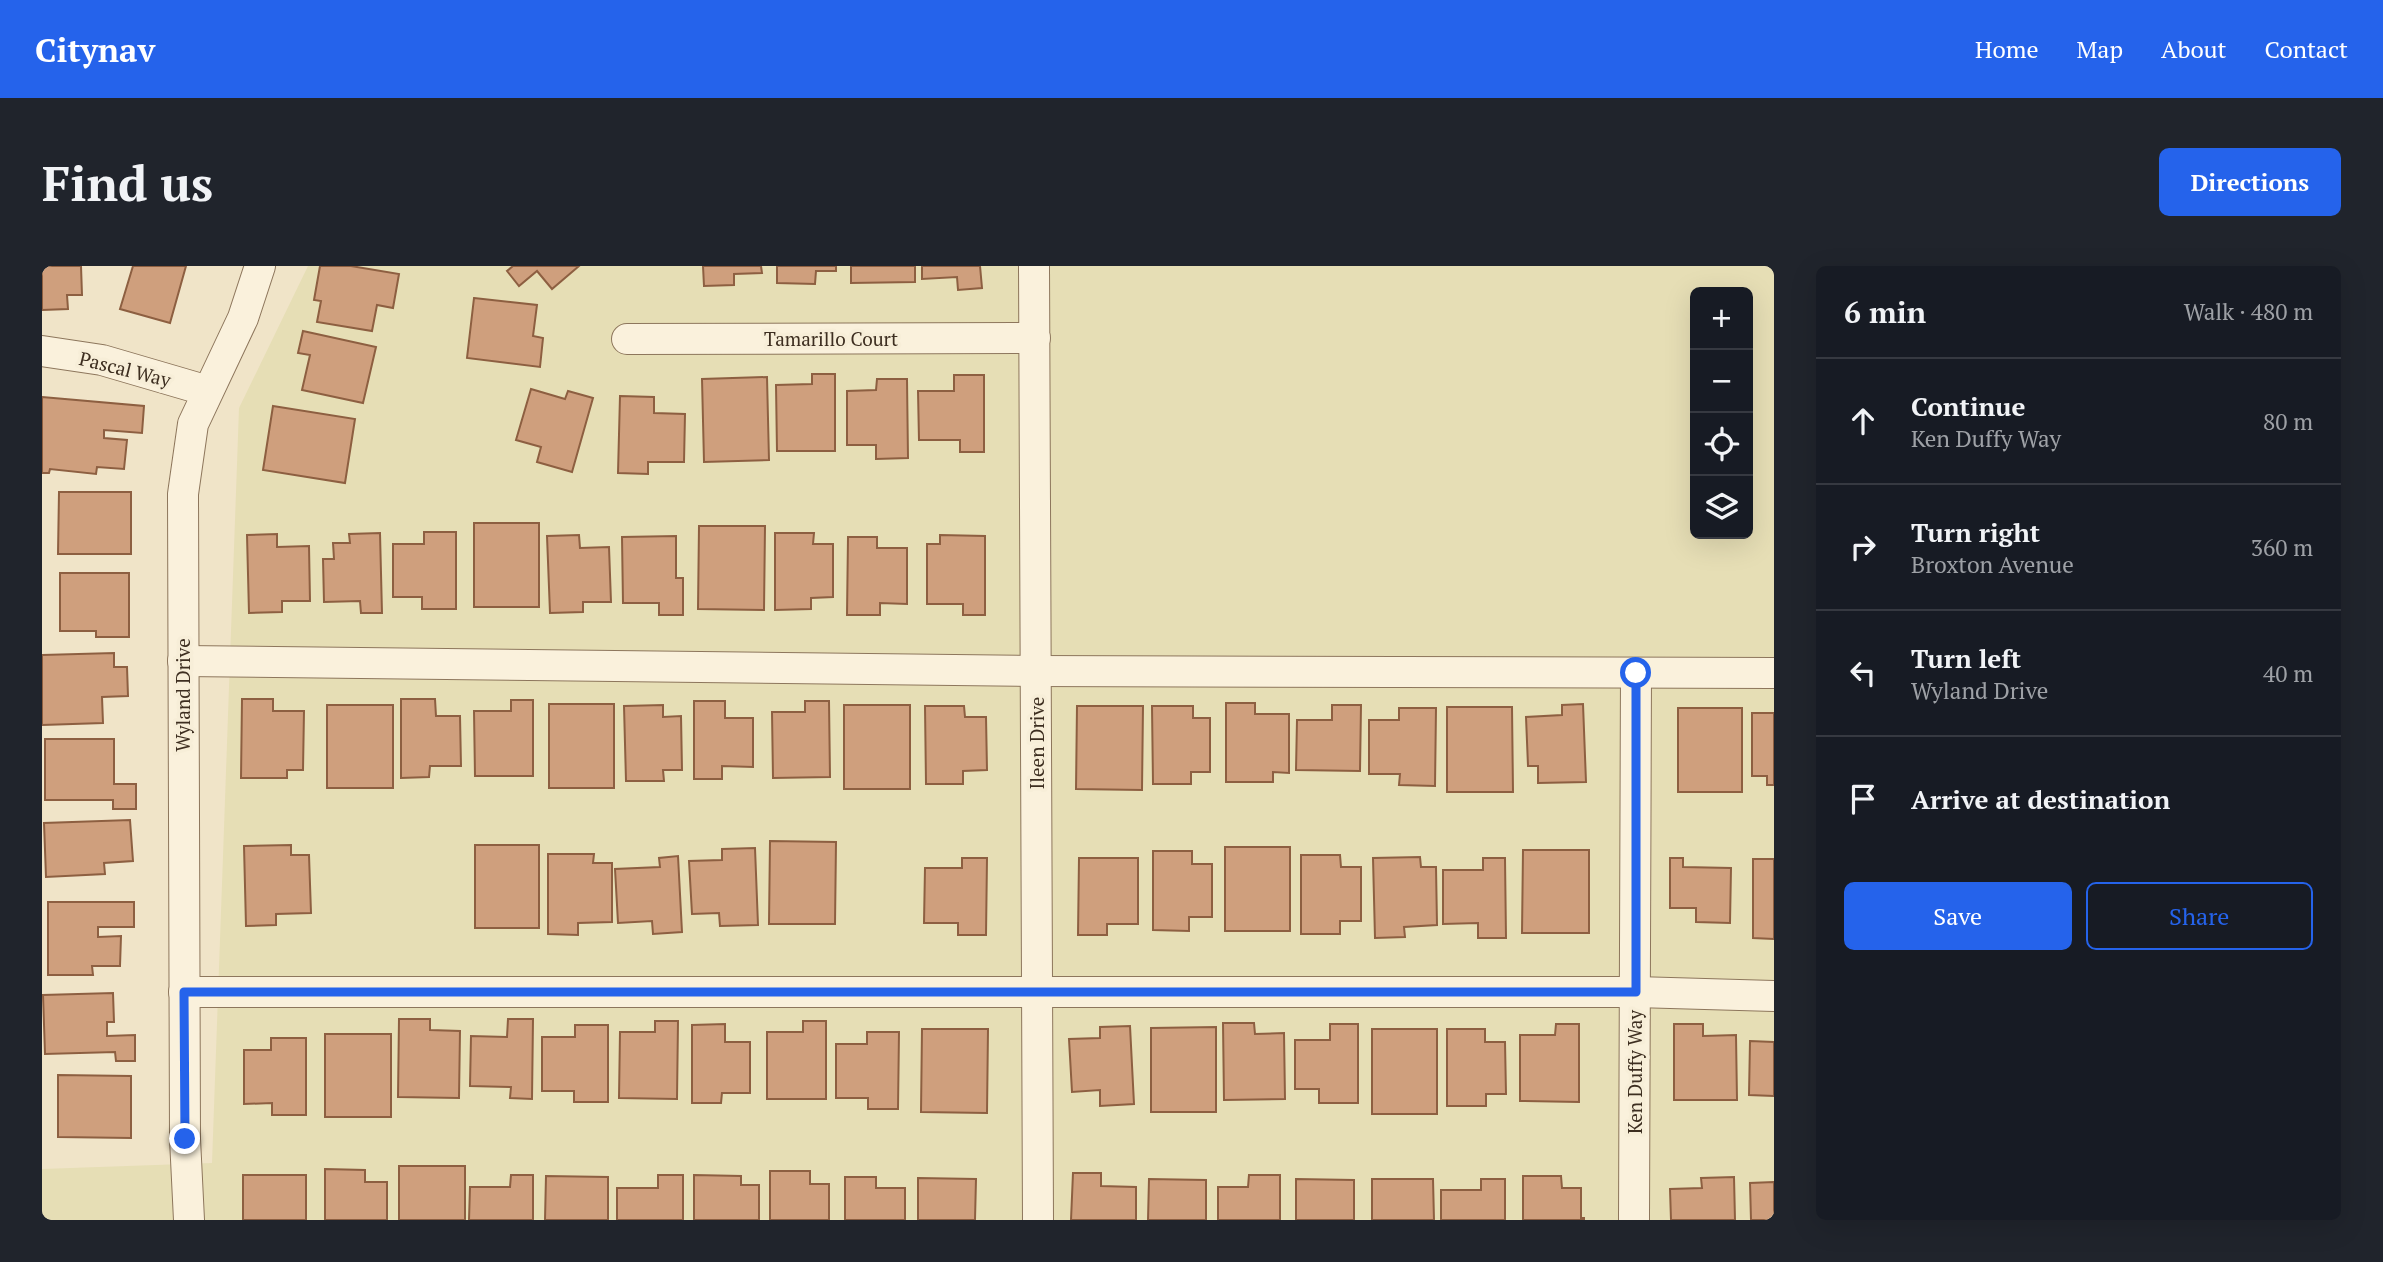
<!DOCTYPE html>
<html lang="en">
<head>
<meta charset="utf-8">
<style>
	:root { --surface:#171b24; --page:#20242c; --text:#f1f3f6; --muted:#9ea1a6; --line:#363941; --accent:#2563eb }
	body { margin:0; font-family:"PT Serif",serif; background:var(--page); color:var(--text) }
	.controls { position:absolute; right:21px; top:21px; display:grid; overflow:hidden; border-radius:10px; box-shadow:0 7px 28px #0002 }
	.controls button { width:63px; height:63px; display:grid; place-items:center; padding:0; border:0; border-bottom:2px solid var(--line); background:var(--surface); color:var(--text); font:35px sans-serif }
	.stop { position:absolute; width:21px; height:21px; margin:-16px; border:5px solid #2563eb; border-radius:50%; background:#fff }
	.stop.end { background:#2563eb; border-color:#fff; box-shadow:0 2px 7px #0008 }
	.list { margin:0; padding:0; list-style:none }
	h2 { display:flex; justify-content:space-between; align-items:center; height:91px; margin:0; padding:0 28px; font-size:30px }
	h2 small { font-size:23px; font-weight:400; color:var(--muted) }
	.list li { display:grid; grid-template-columns:46px 1fr auto; gap:21px; align-items:center; box-sizing:border-box; height:126px; padding:0 28px; border-top:2px solid var(--line) }
	.list b { display:block; font-size:26px; white-space:nowrap }
	.list p { margin:0; font-size:23px; white-space:nowrap; color:var(--muted) }
	.list em { font-size:23px; font-style:normal; color:var(--muted) }
	.actions { display:flex; gap:14px; padding:21px 28px }
	.actions a { flex:1; padding:16px 0; border:2px solid var(--accent); border-radius:10px; text-align:center; font-size:24px; color:var(--accent) }
	.actions .main { background:var(--accent); color:#fff }
	.icon { flex:none; width:38px; height:38px; fill:none; stroke:currentColor; stroke-width:2; stroke-linecap:round; stroke-linejoin:round }
	.map { position:relative; flex:none; width:1732px; height:954px; overflow:hidden; border-radius:10px }
	header { display:flex; align-items:center; gap:42px; box-sizing:border-box; height:98px; padding:0 35px; background:var(--accent); color:#fff }
	header strong { font-size:33px }
	nav { display:flex; gap:38px; margin-inline-start:auto; font-size:24px }
	.intro { display:flex; align-items:center; justify-content:space-between; box-sizing:border-box; height:168px; padding:0 42px }
	h1 { margin:0; font-size:49px }
	.button { padding:18px 32px; border-radius:10px; background:var(--accent); color:#fff; font-size:24px; font-weight:700 }
	main { display:flex; gap:42px; padding:0 42px }
	aside { flex:1; background:var(--surface); border-radius:10px; box-shadow:0 7px 28px #0002 }
	.map>svg:first-child { display:block }
</style>
</head>
<body>
<header>
<strong>Citynav</strong>
<nav><a>Home</a><a>Map</a><a>About</a><a>Contact</a></nav>
</header>
<div class="intro"><h1>Find us</h1><a class="button">Directions</a></div>
<main>
<div class="map">
<svg width="1732" height="954" viewBox="0 0 1732 954">
	<rect width="100%" height="100%" fill="#f0e4c8"/>
	<path fill="#e6deb5" fill-rule="evenodd" d="M266 0H1732V954H0V903L170 897 197 142ZM1653 26H1706V268H1653Z"/>
	<g fill="#cf9f7d" stroke="#8d5f41" stroke-width="2">
		<polygon points="0,0 39,0 40,29 25,29 26,43 0,44"/>
		<polygon points="91,0 144,0 128,57 78,43"/>
		<polygon points="278,0 309,0 357,8 351,42 335,39 330,65 275,56 279,35 272,34"/>
		<polygon points="471,0 537,0 510,23 495,5 477,20 465,5"/>
		<polygon points="661,0 719,0 720,7 692,8 692,19 662,20"/>
		<polygon points="735,0 794,0 794,5 774,5 773,18 735,17"/>
		<polygon points="809,0 873,0 873,16 809,17"/>
		<polygon points="880,0 938,0 940,22 916,24 915,11 880,13"/>
		<polygon points="432,32 495,39 491,70 501,72 498,101 425,92"/>
		<polygon points="261,65 334,81 321,137 260,124 268,89 256,87"/>
		<polygon points="770,108 793,108 793,185 735,185 734,119 770,118"/>
		<polygon points="912,109 942,109 942,186 918,186 918,174 877,174 876,125 912,125"/>
		<polygon points="725,111 727,194 662,196 660,113"/>
		<polygon points="835,113 865,113 866,192 834,193 834,179 805,179 805,125 834,124"/>
		<polygon points="489,123 523,133 526,125 551,132 530,206 495,196 499,181 474,174"/>
		<polygon points="578,130 612,131 612,147 643,148 642,196 606,196 606,208 576,207"/>
		<polygon points="0,131 102,140 100,167 62,164 62,172 85,174 82,203 55,201 54,208 8,203 7,207 0,207"/>
		<polygon points="231,140 313,153 303,217 221,204"/>
		<polygon points="17,226 89,226 89,288 16,288"/>
		<rect x="432" y="257" width="65" height="84"/>
		<polygon points="657,260 723,260 722,344 656,343"/>
		<polygon points="382,266 414,266 414,343 380,343 380,331 351,331 351,278 382,278"/>
		<polygon points="338,267 340,347 319,347 318,335 282,336 281,293 292,293 291,277 308,277 307,268"/>
		<polygon points="733,267 772,267 771,278 791,278 791,331 769,332 769,343 733,344"/>
		<polygon points="235,268 235,281 267,280 268,335 240,335 240,346 207,347 205,269"/>
		<polygon points="537,269 538,282 567,281 569,336 541,336 541,346 508,347 505,270"/>
		<polygon points="898,269 943,270 943,349 921,349 921,338 885,338 885,278 898,278"/>
		<polygon points="634,270 634,312 641,312 641,349 617,349 617,337 581,337 580,271"/>
		<polygon points="806,271 835,271 835,282 865,282 865,338 838,337 838,349 805,349"/>
		<polygon points="18,307 87,307 87,371 54,371 54,365 18,365"/>
		<polygon points="72,387 72,401 85,401 86,430 60,431 61,457 0,459 0,389"/>
		<polygon points="200,433 231,433 231,445 262,445 261,504 245,504 245,512 199,512"/>
		<polygon points="359,433 393,433 394,450 418,450 419,500 388,500 387,511 359,512"/>
		<polygon points="469,434 491,434 491,510 433,510 432,445 469,445"/>
		<polygon points="652,435 683,435 683,452 711,452 711,501 680,500 680,513 652,513"/>
		<polygon points="763,435 787,435 788,511 731,512 730,446 763,446"/>
		<polygon points="1184,437 1213,437 1213,448 1247,448 1247,507 1231,506 1231,516 1184,516"/>
		<rect x="507" y="438" width="65" height="84"/>
		<polygon points="1541,438 1544,516 1496,517 1496,500 1486,500 1484,451 1520,449 1520,439"/>
		<rect x="285" y="439" width="66" height="83"/>
		<polygon points="621,439 621,451 639,450 640,504 621,504 622,515 584,515 582,440"/>
		<rect x="802" y="439" width="66" height="84"/>
		<polygon points="1290,439 1319,439 1318,505 1254,504 1255,454 1290,454"/>
		<polygon points="883,440 922,440 923,451 944,451 945,504 921,505 921,518 884,518"/>
		<polygon points="1035,440 1101,440 1100,524 1034,523"/>
		<polygon points="1110,440 1151,440 1151,452 1168,452 1168,506 1149,506 1149,518 1111,518"/>
		<polygon points="1405,441 1470,441 1471,526 1405,526"/>
		<polygon points="1357,442 1394,442 1393,520 1357,519 1358,508 1327,508 1327,454 1357,454"/>
		<rect x="1636" y="442" width="64" height="84"/>
		<polygon points="1710,447 1732,447 1732,519 1725,519 1725,510 1710,510"/>
		<polygon points="3,473 72,473 72,518 94,518 94,543 71,543 71,534 3,534"/>
		<polygon points="88,554 91,595 62,597 63,608 4,611 2,557"/>
		<polygon points="728,575 794,576 793,658 727,658"/>
		<polygon points="249,579 249,589 267,589 269,647 234,648 234,659 204,660 202,580"/>
		<rect x="433" y="579" width="64" height="83"/>
		<rect x="1183" y="581" width="65" height="84"/>
		<polygon points="713,582 716,659 678,660 677,647 650,648 647,595 680,594 680,583"/>
		<polygon points="1481,584 1547,584 1547,667 1480,667"/>
		<polygon points="1111,585 1150,585 1150,598 1170,598 1170,651 1147,651 1147,665 1111,664"/>
		<polygon points="506,588 552,588 551,597 570,597 570,656 536,657 536,669 506,668"/>
		<polygon points="1259,589 1298,589 1299,601 1319,601 1319,655 1298,655 1298,668 1259,668"/>
		<polygon points="636,590 640,666 611,668 610,655 576,657 573,603 618,601 617,592"/>
		<polygon points="1378,591 1379,601 1394,601 1395,659 1362,661 1363,671 1333,672 1331,592"/>
		<polygon points="920,592 945,592 944,669 916,669 916,657 882,657 883,602 920,602"/>
		<polygon points="1037,592 1096,592 1096,658 1065,658 1065,669 1036,669"/>
		<polygon points="1441,592 1463,592 1464,672 1436,672 1436,657 1401,658 1401,604 1441,604"/>
		<polygon points="1628,592 1641,592 1641,601 1689,602 1688,657 1654,656 1654,642 1628,642"/>
		<polygon points="1711,593 1732,593 1732,673 1711,672"/>
		<polygon points="6,636 92,636 92,661 56,661 56,671 79,670 78,700 50,700 51,709 6,709"/>
		<polygon points="71,727 72,756 65,756 65,770 93,769 93,795 74,795 73,786 3,788 1,729"/>
		<polygon points="357,753 388,753 388,764 418,765 417,832 356,831"/>
		<polygon points="466,753 491,753 490,833 468,832 469,821 428,820 429,770 465,771"/>
		<polygon points="613,755 636,755 635,833 577,832 578,766 613,766"/>
		<polygon points="761,755 784,755 784,833 725,833 725,766 761,766"/>
		<polygon points="1181,757 1212,757 1213,768 1242,767 1243,833 1182,834"/>
		<polygon points="683,758 683,776 708,776 708,827 680,827 679,837 650,837 650,759"/>
		<polygon points="1288,758 1316,758 1316,837 1277,837 1277,823 1253,823 1253,774 1288,774"/>
		<polygon points="1514,758 1537,758 1537,836 1478,835 1478,769 1513,769"/>
		<polygon points="1632,758 1661,758 1661,770 1694,769 1695,834 1632,834"/>
		<polygon points="533,759 566,759 566,836 532,836 532,825 500,825 500,771 533,771"/>
		<polygon points="1088,760 1092,838 1058,840 1058,824 1030,826 1027,773 1058,772 1058,761"/>
		<polygon points="1174,761 1174,846 1109,846 1109,762"/>
		<polygon points="880,763 946,763 945,847 879,846"/>
		<rect x="1330" y="763" width="65" height="85"/>
		<polygon points="1405,763 1443,763 1443,776 1463,776 1464,828 1444,828 1444,840 1405,840"/>
		<polygon points="825,766 857,766 856,843 826,843 826,832 794,832 794,778 825,778"/>
		<rect x="283" y="768" width="66" height="83"/>
		<polygon points="229,772 264,772 264,849 230,849 230,837 202,838 202,784 229,784"/>
		<polygon points="1708,775 1732,776 1732,830 1707,829"/>
		<polygon points="16,809 89,810 89,872 16,871"/>
		<rect x="357" y="900" width="66" height="54"/>
		<polygon points="283,903 323,904 323,916 345,916 345,954 283,954"/>
		<polygon points="728,905 768,905 768,918 787,918 787,954 728,954"/>
		<polygon points="1031,907 1059,907 1059,920 1094,921 1094,954 1029,954"/>
		<rect x="201" y="909" width="63" height="45"/>
		<polygon points="469,909 491,909 491,954 427,954 428,921 468,921"/>
		<polygon points="616,909 641,909 641,954 575,954 575,922 616,922"/>
		<polygon points="652,909 699,910 699,919 717,919 717,954 652,954"/>
		<polygon points="1207,909 1238,909 1238,954 1176,954 1176,921 1206,921"/>
		<polygon points="504,910 566,911 566,954 503,954"/>
		<polygon points="1481,910 1519,910 1520,922 1539,922 1539,952 1542,952 1542,954 1481,954"/>
		<polygon points="803,911 834,911 834,922 863,922 863,954 803,954"/>
		<polygon points="1692,911 1693,954 1629,954 1628,923 1660,922 1659,912"/>
		<polygon points="876,912 934,913 933,954 876,954"/>
		<polygon points="1107,913 1164,914 1164,954 1106,954"/>
		<polygon points="1254,913 1312,914 1312,954 1254,954"/>
		<polygon points="1330,913 1391,913 1392,954 1330,954"/>
		<polygon points="1439,913 1463,913 1463,954 1399,954 1399,924 1439,924"/>
		<polygon points="1732,916 1732,954 1709,954 1708,917"/>
	</g>
	<g fill="none" stroke-linecap="round" stroke-linejoin="round">
		<g stroke="#8d765c" stroke-width="32">
			<g id="street">
				<polyline points="992,0 996,954"/>
				<polyline points="585,73 993,72"/>
				<polyline points="0,85 60,94 166,125"/>
				<polyline points="141,395 994,405 1732,407"/>
				<polyline points="142,726 1594,726 1732,730"/>
				<polyline points="147,954 143,873 141,228 151,158 201,52 218,0"/>
				<polyline points="1592,954 1594,407"/>
			</g>
		</g>
		<use href="#street" stroke="#faf1dc" stroke-width="30"/>
	</g>
	<g fill="none" stroke-linecap="round" stroke-linejoin="round">
		<polyline stroke="#2563eb" stroke-width="9" points="143,873 142,726 1594,726 1594,407"/>
	</g>
	<g text-anchor="middle" stroke-width="7" stroke-linejoin="round" paint-order="stroke">
		<g font-size="19" fill="#3d2e20" stroke="#f7eed8">
			<text x="789" y="80">Tamarillo Court</text>
			<text transform="translate(83 103) rotate(14)" y="7">Pascal Way</text>
			<text transform="translate(141 429) rotate(-90)" y="7">Wyland Drive</text>
			<text transform="translate(995 477) rotate(-90)" y="7">Ileen Drive</text>
			<text transform="translate(1593 806) rotate(-90)" y="7">Ken Duffy Way</text>
		</g>
	</g>
</svg>
<div class="controls">
<button>+</button>
<button>−</button>
<button><svg class="icon" aria-label="locate" viewBox="0 0 24 24"><circle cx="12" cy="12" r="6"/><path d="M12 2v4M12 18v4M2 12h4M18 12h4"/></svg></button>
<button><svg class="icon" aria-label="layers" viewBox="0 0 24 24"><path d="M12 4l9 5-9 5-9-5zM3 14l9 5 9-5"/></svg></button>
</div>
<div class="stop" style="left:1594px;top:407px"></div>
<div class="stop end" style="left:143px;top:873px"></div>
</div>
<aside>
<h2>6 min<small>Walk · 480 m</small></h2>
<ul class="list">
<li><svg class="icon" aria-label="ahead" viewBox="0 0 24 24"><path d="M12 20V5M6 11l6-6 6 6"/></svg><div><b>Continue</b><p>Ken Duffy Way</p></div><em>80 m</em></li>
<li><svg class="icon" aria-label="right" viewBox="0 0 24 24"><path d="M7 20v-9h11M14 6l5 5-5 5"/></svg><div><b>Turn right</b><p>Broxton Avenue</p></div><em>360 m</em></li>
<li><svg class="icon" aria-label="left" viewBox="0 0 24 24"><path d="M17 20v-9H6M10 6l-5 5 5 5"/></svg><div><b>Turn left</b><p>Wyland Drive</p></div><em>40 m</em></li>
<li><svg class="icon" aria-label="arrive" viewBox="0 0 24 24"><path d="M6 21V4h12l-3 4 3 4H6"/></svg><div><b>Arrive at destination</b></div></li>
</ul>
<div class="actions"><a class="main">Save</a><a>Share</a></div>
</aside>
</main>
</body>
</html>
